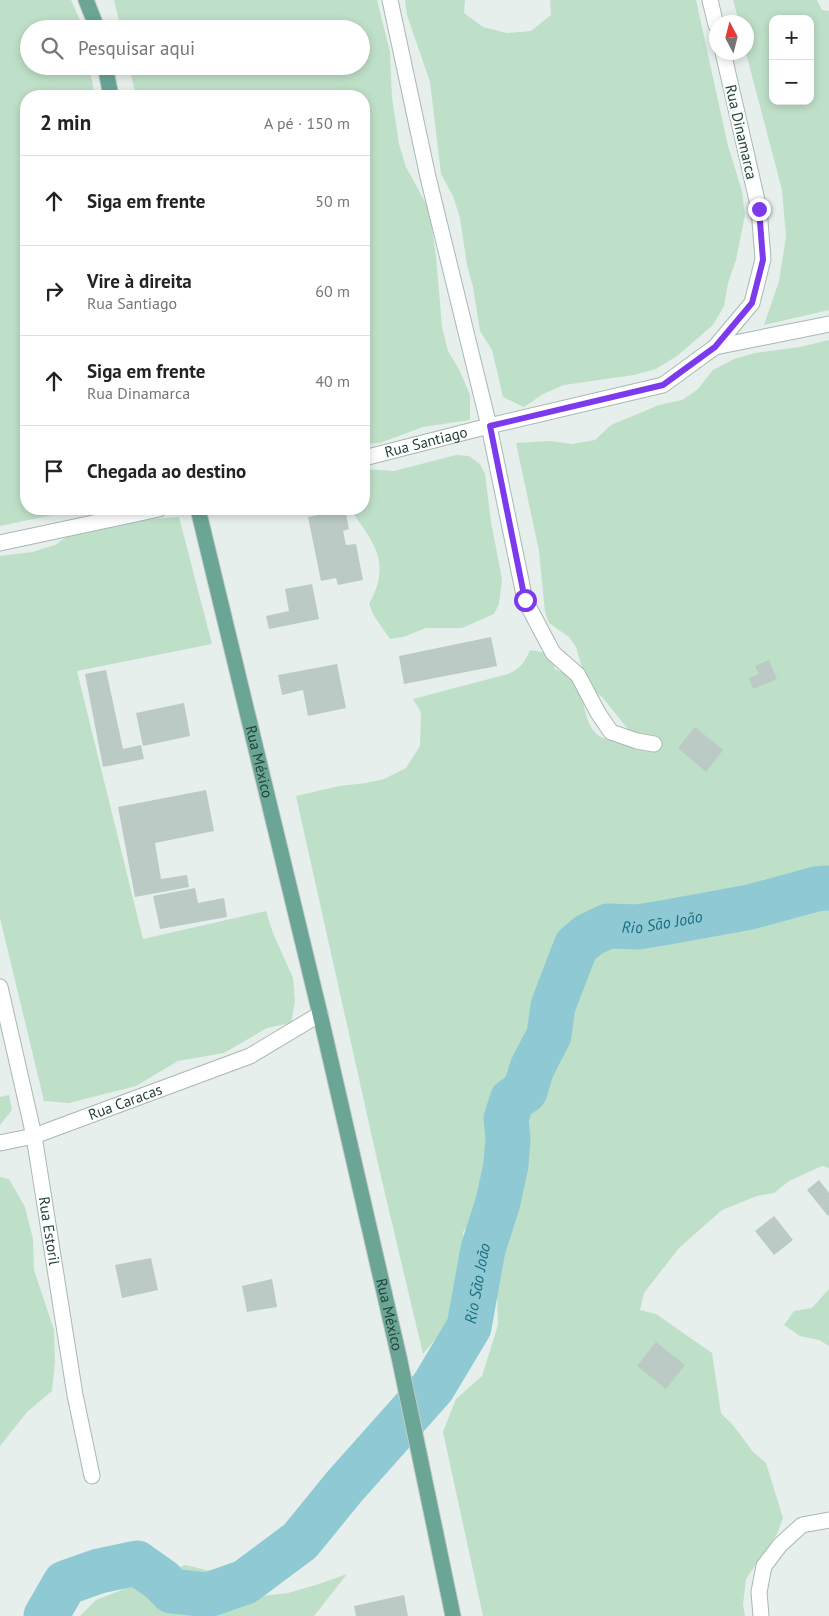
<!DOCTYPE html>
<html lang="pt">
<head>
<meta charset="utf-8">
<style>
	:root { --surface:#fff; --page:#f6f6f6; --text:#222; --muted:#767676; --line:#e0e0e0 }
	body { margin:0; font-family:"PT Sans",sans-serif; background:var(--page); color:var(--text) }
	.controls { position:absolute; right:15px; top:15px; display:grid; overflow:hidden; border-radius:10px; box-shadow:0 2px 8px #0003 }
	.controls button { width:45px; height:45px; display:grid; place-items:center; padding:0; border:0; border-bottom:1px solid var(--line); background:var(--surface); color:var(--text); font:25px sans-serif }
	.compass { position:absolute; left:709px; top:15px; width:45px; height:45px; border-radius:50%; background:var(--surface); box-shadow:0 2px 8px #0003; rotate:353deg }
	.stop { position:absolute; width:15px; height:15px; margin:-11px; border:4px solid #7c3aed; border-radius:50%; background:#fff }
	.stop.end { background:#7c3aed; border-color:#fff; box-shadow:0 1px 5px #0008 }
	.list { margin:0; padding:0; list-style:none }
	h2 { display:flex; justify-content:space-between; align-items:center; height:65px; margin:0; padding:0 20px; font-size:21px }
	h2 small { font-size:16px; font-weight:400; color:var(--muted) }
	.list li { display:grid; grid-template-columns:32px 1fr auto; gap:15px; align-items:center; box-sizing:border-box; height:90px; padding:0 20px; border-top:1px solid var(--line) }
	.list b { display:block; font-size:19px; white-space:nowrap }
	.list p { margin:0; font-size:16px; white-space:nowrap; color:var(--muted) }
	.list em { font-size:16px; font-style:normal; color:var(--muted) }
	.icon { flex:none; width:28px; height:28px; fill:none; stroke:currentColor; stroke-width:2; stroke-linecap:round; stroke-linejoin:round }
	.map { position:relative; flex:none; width:829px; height:1616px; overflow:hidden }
	.search { position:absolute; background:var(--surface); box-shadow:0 2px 8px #0003; left:20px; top:20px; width:350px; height:55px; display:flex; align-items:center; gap:12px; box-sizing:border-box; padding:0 18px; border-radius:28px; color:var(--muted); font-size:19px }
	.panel { position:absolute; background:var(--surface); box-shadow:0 2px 8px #0003; left:20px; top:90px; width:350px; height:425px; border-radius:20px }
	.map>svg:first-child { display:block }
</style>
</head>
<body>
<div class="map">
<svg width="829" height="1616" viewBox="0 0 829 1616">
	<rect width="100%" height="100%" fill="#e6efeb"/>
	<g fill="#bfe0c8" fill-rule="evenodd">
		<polygon points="0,0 71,0 80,20 81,29 29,29 29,66 89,66 95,96 26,96 26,509 70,509 62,513 0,526"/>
		<polygon points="114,0 377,0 390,52 392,98 399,144 406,167 429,209 436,256 442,327 448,351 460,371 470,395 470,420 423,427 380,443 364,444 364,96 136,96 129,66 361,66 361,29 121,29"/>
		<polygon points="405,0 465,0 464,13 483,27 507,33 531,31 551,15 550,0 696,0 728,146 742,191 745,215 736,260 728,283 724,306 713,325 677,356 656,369 634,375 564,385 543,394 524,407 503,397 492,350 480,331 473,287 467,265 460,218 453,196 441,174 430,82 407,15"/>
		<path d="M733 0H817L822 10 829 11V310L764 325 779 281 786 237 782 190 746 53V22H739ZM773 19H810V101H773Z"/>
		<path d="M829 340V1168L822 1166 789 1181 774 1193 757 1196 722 1210 679 1248 644 1293 640 1310 656 1314 712 1353 721 1413 733 1425 753 1452 766 1463 783 1518 777 1534 746 1579 743 1605 745 1616H483L443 1432 456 1399 482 1376 498 1325 496 1268 509 1182 517 1150 516 1117 527 1107 536 1093 545 1063 575 1000 548 1020 536 1034 525 1067 497 1118 499 1149 496 1180 481 1207 463 1232 465 1264 459 1295 448 1324 423 1354 378 1164 296 796 339 786 366 783 384 779 406 768 420 746 421 712 413 699 508 674C520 669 525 662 530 650L542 652 552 658 555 669C562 672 570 675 575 682 588 700 581 731 606 739 613 741 623 740 630 740L627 728 603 698 594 691 586 681 576 647 569 637 549 623 545 612 539 551 516 443 550 441 572 444 595 440 611 425 659 405 682 400 697 390 713 370 734 359 755 353 800 347Z"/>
		<path d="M456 455 469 456 480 464 485 474 491 522 502 579 499 604 494 614 462 628H426L403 637 390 639 374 616 369 604C392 562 374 543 350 509H364V469L394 471Z"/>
		<polygon points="179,517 212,644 77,671 143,939 266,911 273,933 293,978 295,1001 291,1023 267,1028 224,1053 178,1061 136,1086 69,1103 44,1101 0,918 0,556 32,552 55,545 76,530 153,519"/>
		<polygon points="9,1095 12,1110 0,1125 0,1097"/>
		<polygon points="0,1177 9,1179 25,1207 33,1239 34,1270 54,1330 55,1361 52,1391 27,1412 0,1446"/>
		<polygon points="829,1289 829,1346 819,1340 800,1336 784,1325 794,1311 812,1308"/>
		<polygon points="185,1565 215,1572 225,1600 288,1593 319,1584 347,1574 314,1616 80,1616 96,1600"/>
	</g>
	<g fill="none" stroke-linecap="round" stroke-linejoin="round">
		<path stroke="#8ec9d4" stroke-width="45" id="s1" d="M46 1616 65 1583 99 1571 137 1563 161 1580 172 1591 208 1595 245 1582 300 1541 344 1487 433 1387 469 1327 483 1249 498 1202 506 1165 508 1138 506 1119 512 1100 525 1091 532 1068 549 1035 553 1006 576 946 589 935 608 926 638 927 668 922 750 907 816 889 829 888"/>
	</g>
	<g fill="#bbcac4">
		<polygon points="345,509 349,529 343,531 346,545 356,544 363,580 338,585 336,578 321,581 308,517"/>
		<polygon points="312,584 319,619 269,629 266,616 289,611 285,589"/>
		<polygon points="491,637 497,666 404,684 399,656"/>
		<polygon points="769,660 777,679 753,689 749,678 759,674 755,666"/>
		<polygon points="337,664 346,708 308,716 303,690 282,695 278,675"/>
		<polygon points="106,670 123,749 141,745 144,759 103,767 85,674"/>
		<polygon points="184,703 190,736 143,746 136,713"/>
		<polygon points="695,727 723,750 706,772 678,748"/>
		<polygon points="206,790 214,831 155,843 161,879 187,875 189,887 135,897 118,807"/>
		<polygon points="195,888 198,903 224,898 227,917 160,929 153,896"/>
		<polygon points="819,1180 829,1193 829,1215 828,1216 807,1190"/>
		<polygon points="774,1216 793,1240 774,1255 755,1231"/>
		<polygon points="151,1258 158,1290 122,1298 115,1265"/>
		<polygon points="272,1279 277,1307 247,1312 242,1286"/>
		<polygon points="656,1342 685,1365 666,1389 637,1366"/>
		<polygon points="404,1595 408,1616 356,1616 354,1606"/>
	</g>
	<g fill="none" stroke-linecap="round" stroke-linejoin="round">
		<g stroke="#a8b8b2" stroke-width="17">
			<g id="street">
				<polyline points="390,0 428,177 489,426 525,600 553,653 578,675 598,713 611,732 637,741 654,744"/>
				<polyline points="710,0 716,25"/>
				<polyline points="715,347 752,303 763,259 759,209 723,52"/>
				<path id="s2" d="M364 458 489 426 663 385 715 347 829 324"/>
				<polyline points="0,543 159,509"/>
				<path id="s3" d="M0 987 34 1136 75 1395 92 1476"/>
				<path id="s4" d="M0 1143 34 1136 250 1056 320 1014"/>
				<polyline points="761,1616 759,1592 764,1566 780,1545 802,1525 829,1520"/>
			</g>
		</g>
		<g stroke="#c2cac8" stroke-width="17">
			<g id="primary">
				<polyline points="86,0 97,28"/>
				<polyline points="105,66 111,96"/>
				<path id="s5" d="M198 509 320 1014 399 1357 453 1616"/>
			</g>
		</g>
		<use href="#street" stroke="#fff" stroke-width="15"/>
		<use href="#primary" stroke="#6aa596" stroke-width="15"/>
	</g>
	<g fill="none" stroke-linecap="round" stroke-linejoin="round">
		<polyline stroke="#7c3aed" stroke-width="6" points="525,600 490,426 663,385 715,347 752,303 763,260 759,209"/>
	</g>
	<g text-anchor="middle" stroke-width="4.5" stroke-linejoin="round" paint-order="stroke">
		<g font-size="15" fill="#24423a" stroke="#f7fbf9">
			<text transform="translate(741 132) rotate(77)" y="5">Rua Dinamarca</text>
			<text dy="5" stroke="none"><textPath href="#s2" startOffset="64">Rua Santiago</textPath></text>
			<text dy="5" stroke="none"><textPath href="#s5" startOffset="260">Rua México</textPath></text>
			<text dy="5" stroke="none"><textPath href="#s4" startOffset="132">Rua Caracas</textPath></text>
			<text dy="5" stroke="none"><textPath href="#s3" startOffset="249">Rua Estoril</textPath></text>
			<text dy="5" stroke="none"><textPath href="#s5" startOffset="828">Rua México</textPath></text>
		</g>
		<g font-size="16" font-style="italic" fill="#1c6f80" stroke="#f7fbf9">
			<text dy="6" stroke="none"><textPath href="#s1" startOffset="1071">Rio São João</textPath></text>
			<text dy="6" stroke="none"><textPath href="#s1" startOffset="620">Rio São João</textPath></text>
		</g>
	</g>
</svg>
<div class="controls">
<button>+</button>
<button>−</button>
</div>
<svg class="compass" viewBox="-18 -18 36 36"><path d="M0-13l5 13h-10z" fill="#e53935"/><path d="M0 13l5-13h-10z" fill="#767676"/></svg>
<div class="stop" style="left:525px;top:600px"></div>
<div class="stop end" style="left:759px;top:209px"></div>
<div class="search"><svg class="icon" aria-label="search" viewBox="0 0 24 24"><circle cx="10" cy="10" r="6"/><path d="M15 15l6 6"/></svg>Pesquisar aqui</div>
<section class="panel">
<h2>2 min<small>A pé · 150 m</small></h2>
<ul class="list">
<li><svg class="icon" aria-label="ahead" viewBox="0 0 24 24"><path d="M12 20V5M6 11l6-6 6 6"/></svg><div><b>Siga em frente</b></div><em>50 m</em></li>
<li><svg class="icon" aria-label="right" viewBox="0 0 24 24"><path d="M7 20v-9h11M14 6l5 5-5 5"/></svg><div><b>Vire à direita</b><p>Rua Santiago</p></div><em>60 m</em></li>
<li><svg class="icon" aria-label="ahead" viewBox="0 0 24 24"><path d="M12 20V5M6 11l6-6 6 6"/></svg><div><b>Siga em frente</b><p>Rua Dinamarca</p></div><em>40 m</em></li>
<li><svg class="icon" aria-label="arrive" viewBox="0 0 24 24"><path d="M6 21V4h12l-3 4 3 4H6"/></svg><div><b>Chegada ao destino</b></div></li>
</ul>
</section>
</div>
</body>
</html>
